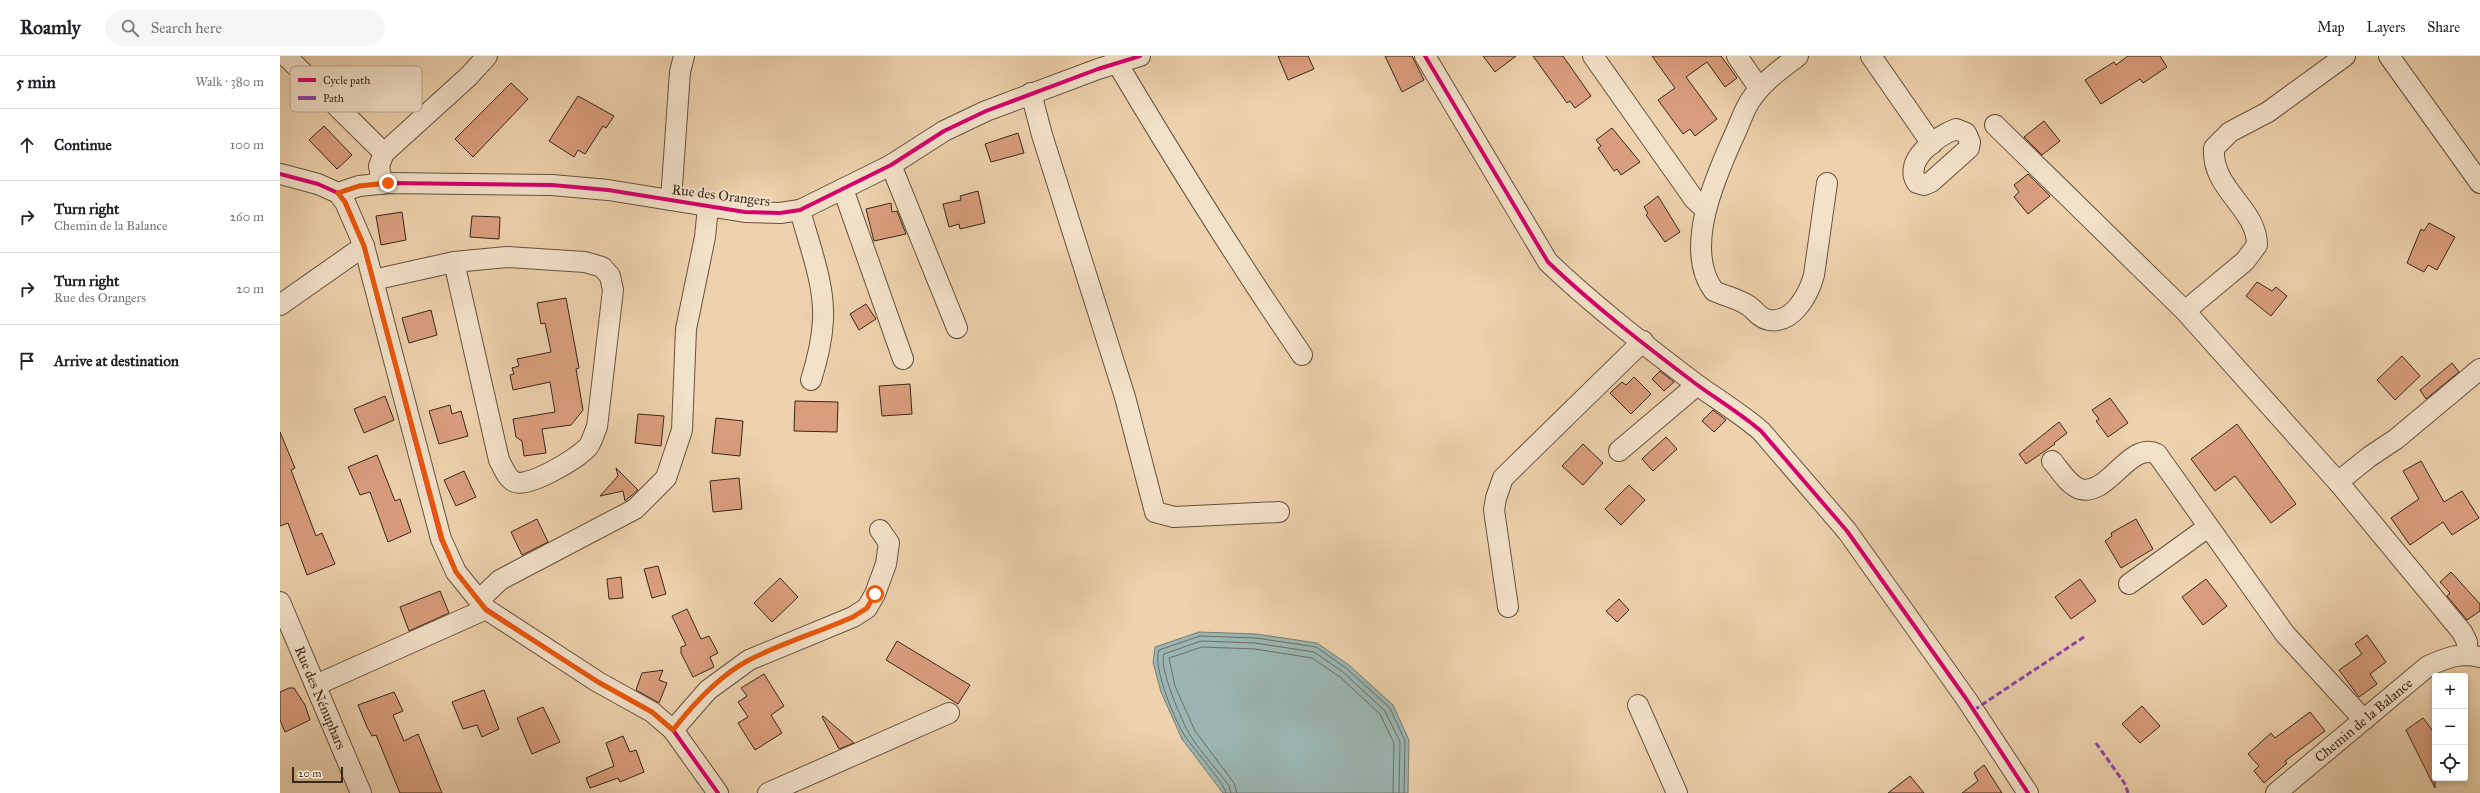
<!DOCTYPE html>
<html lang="en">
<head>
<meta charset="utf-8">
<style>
	:root { --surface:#fff; --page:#f6f6f6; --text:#202124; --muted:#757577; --line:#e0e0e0 }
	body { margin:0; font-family:"IM FELL Great Primer",serif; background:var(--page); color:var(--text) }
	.controls { position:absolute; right:12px; bottom:12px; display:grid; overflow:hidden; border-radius:4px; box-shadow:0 2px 6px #0003 }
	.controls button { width:36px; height:36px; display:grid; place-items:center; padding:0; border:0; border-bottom:1px solid var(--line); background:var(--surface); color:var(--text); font:20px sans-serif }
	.scale { position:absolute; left:12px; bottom:10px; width:51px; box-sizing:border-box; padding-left:4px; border:2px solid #392718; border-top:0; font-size:11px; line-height:14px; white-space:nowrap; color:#392718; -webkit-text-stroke:3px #f3e2ca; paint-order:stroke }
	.stop { position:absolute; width:12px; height:12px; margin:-9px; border:3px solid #ea580c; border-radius:50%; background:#fff }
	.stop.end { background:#ea580c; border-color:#fff; box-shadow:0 1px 4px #0008 }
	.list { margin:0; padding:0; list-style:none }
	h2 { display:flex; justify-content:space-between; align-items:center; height:52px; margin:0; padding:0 16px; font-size:17px }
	h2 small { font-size:13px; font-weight:400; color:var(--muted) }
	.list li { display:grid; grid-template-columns:26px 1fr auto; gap:12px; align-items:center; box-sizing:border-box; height:72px; padding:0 16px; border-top:1px solid var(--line) }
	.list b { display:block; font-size:15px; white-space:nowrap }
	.list p { margin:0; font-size:13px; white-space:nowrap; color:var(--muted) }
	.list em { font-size:13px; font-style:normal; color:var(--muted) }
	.icon { flex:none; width:22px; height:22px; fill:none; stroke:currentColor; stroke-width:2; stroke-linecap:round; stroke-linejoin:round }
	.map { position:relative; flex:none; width:2200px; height:737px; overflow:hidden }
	header { display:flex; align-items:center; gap:24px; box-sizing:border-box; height:56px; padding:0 20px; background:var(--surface); border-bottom:1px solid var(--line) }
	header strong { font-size:19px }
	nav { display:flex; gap:22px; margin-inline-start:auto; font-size:14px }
	.search { width:280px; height:36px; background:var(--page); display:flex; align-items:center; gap:10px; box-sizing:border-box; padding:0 14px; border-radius:22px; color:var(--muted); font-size:15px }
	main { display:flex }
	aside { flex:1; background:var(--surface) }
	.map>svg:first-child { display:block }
</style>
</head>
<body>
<header>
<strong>Roamly</strong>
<div class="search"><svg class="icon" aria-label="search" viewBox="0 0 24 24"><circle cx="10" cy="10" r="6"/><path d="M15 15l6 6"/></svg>Search here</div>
<nav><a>Map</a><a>Layers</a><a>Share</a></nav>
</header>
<main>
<aside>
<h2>5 min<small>Walk · 380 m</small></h2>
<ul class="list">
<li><svg class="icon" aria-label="ahead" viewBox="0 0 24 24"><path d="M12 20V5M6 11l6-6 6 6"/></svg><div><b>Continue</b></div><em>100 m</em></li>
<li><svg class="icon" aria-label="right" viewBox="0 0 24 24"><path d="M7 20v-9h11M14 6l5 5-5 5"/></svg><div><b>Turn right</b><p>Chemin de la Balance</p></div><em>260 m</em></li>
<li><svg class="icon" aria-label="right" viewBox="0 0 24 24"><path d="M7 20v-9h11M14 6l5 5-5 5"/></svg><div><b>Turn right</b><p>Rue des Orangers</p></div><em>20 m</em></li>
<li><svg class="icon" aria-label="arrive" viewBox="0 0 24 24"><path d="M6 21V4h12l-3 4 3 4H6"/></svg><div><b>Arrive at destination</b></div></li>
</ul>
</aside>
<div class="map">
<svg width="2200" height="737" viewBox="0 0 2200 737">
	<rect width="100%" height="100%" fill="#edd2ad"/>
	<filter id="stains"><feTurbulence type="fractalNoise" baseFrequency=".005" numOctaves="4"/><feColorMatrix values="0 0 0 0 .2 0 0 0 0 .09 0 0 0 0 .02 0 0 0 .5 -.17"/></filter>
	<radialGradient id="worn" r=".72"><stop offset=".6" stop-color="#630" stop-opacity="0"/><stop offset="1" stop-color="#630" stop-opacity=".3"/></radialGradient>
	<polygon fill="#9bb6b2" stroke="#747d74" points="919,576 976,578 1037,587 1069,609 1113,649 1129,684 1128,737 943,737 902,683 881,636 873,606 875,591"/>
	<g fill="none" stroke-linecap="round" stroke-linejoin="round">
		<g stroke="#6a6e65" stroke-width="1">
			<path d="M946 737C945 728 914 693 907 683 896 669 872 610 879 594L920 580 976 582 1036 591 1066 612 1110 652 1125 685 1124 737"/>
			<path d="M951 737 949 730C937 713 921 697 910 679 902 666 878 610 884 598L921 585 975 587 1034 596 1063 616 1105 655 1120 686 1119 737"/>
			<polyline points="957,737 954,727 915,675 895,630 889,602 922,591 975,593 1032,602 1060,621 1100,658 1114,687 1113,737"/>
		</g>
	</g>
	<g fill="#da9e7e" stroke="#392718">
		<polygon points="998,0 1028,0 1034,13 1008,24"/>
		<polygon points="1105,0 1132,0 1144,24 1122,36"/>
		<polygon points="1203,0 1236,0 1215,16"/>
		<polygon points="1253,0 1283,0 1311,40 1295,52 1290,45 1287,47"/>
		<polygon points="1372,0 1441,0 1457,22 1445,31 1427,6 1406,21 1437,63 1415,80 1410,73 1403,78 1378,44 1395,32"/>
		<polygon points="1848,0 1880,0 1887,11 1863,27 1860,23 1821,48 1805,24 1834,6 1836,9"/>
		<polygon points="231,27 248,43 193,101 175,83"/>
		<polygon points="298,40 334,60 326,72 323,70 305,98 298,94 294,101 269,85"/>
		<polygon points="1764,65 1780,85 1762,99 1744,81"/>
		<polygon points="44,70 72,99 57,113 29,84"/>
		<polygon points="1332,72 1360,106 1341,119 1337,113 1334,115 1318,92 1321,90 1316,84"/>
		<polygon points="738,77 744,97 711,106 705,88"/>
		<polygon points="1748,118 1770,140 1748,158 1734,141 1739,136 1734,129"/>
		<polygon points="698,135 705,167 680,173 679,168 669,171 663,148 681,144 680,140"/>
		<polygon points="1378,140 1400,176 1385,186 1366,159 1368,157 1364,151"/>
		<polygon points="611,147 612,156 617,155 626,178 594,185 586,153"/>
		<polygon points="122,156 126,184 101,189 96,160"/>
		<polygon points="192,160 220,161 219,183 190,181"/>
		<polygon points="2149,167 2175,181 2157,214 2148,209 2144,216 2127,207 2141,173 2144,175"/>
		<polygon points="1977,226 1992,235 1996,231 2007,240 1991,260 1966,240"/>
		<polygon points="286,242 299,312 296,313 303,354 291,369 262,373 266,397 244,400 242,385 236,381 233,363 275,356 270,326 233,334 230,319 234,318 232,312 239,310 237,303 271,296 265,267 261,268 257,247"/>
		<polygon points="586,248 596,263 579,274 570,258"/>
		<polygon points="151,254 157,279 129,287 122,262"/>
		<polygon points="2122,300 2140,320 2115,344 2097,324"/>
		<polygon points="2172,307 2179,316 2146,343 2140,334"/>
		<polygon points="1380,315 1394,326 1384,335 1372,323"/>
		<polygon points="1354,321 1371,338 1351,358 1330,337 1342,326 1346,329"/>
		<polygon points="630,328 632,358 602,360 599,330"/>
		<polygon points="105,340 114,364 84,377 74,353"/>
		<polygon points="1830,342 1848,367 1828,381 1816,365 1819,363 1812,354"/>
		<polygon points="515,345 558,346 557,376 514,375"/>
		<polygon points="170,349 172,358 181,355 188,380 159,388 149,355"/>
		<polygon points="1433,354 1446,364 1434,376 1422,365"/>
		<polygon points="358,358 384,360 381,390 355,387"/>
		<polygon points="436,362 463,365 460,400 432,397"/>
		<polygon points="1779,366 1787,377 1774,387 1775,388 1746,408 1739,398"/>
		<polygon points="1957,368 2016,448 1991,467 1955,420 1935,435 1911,403"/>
		<polygon points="0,376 15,412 11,414 36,480 42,477 55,508 27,519 8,467 0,470"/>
		<polygon points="1386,381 1397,393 1373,415 1362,403"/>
		<polygon points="1303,388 1323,407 1303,429 1282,410"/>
		<polygon points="97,399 115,445 120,443 131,476 108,486 90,436 80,439 68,411"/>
		<polygon points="2141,405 2164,446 2182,435 2199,462 2172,479 2163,466 2130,489 2111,462 2139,443 2123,415"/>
		<polygon points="336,412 358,434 345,445 343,435 320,440 338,420"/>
		<polygon points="184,415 196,441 176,450 164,424"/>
		<polygon points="459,422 462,453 433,456 430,425"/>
		<polygon points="1349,429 1365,444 1341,469 1325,453"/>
		<polygon points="257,463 268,486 242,499 231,476"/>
		<polygon points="1856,463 1873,493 1841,512 1825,485 1832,480 1831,477"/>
		<polygon points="378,510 386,538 372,542 364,513"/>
		<polygon points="2171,516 2200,548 2200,555 2187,564 2167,540 2170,537 2160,526"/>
		<polygon points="341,521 343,542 329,543 327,523"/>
		<polygon points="500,522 518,541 492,566 474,547"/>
		<polygon points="1800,523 1816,545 1791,563 1775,541"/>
		<polygon points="1926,523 1947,550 1923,569 1902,541"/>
		<polygon points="160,535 169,557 129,575 120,551"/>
		<polygon points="1339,543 1349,554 1337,566 1326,555"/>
		<polygon points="407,553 421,583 429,580 438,597 430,601 434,611 413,621 401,597 401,591 406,589 392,560"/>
		<polygon points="2087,579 2106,606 2090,618 2097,628 2079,641 2059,614 2082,598 2075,588"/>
		<polygon points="617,585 690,629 678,648 606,604"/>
		<polygon points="383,614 379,624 387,627 379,647 356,634 362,617"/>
		<polygon points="484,618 504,650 491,659 502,677 475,694 458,667 468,661 458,646 467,640 461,632"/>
		<polygon points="9,632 14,632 25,649 30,664 5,676 0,664 0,636"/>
		<polygon points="204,634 219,673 202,681 197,669 183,673 172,646"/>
		<polygon points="114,636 123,655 113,659 124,685 138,678 162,737 120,737 96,679 92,680 87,671 78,649"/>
		<polygon points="1862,650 1880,670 1860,687 1842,668"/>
		<polygon points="263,651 280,686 252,698 237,662"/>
		<polygon points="2030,656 2045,675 2005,705 2007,707 1984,727 1974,715 1979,710 1968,698 1991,677 1995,682"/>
		<polygon points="543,660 574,687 559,693 542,661"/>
		<polygon points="2143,662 2155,678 2155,732 2126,674"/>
		<polygon points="343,680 350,696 356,694 364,716 340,726 338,722 310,732 306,722 334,710 326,687"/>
		<polygon points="1704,709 1722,737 1682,737 1698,725 1694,717"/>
		<polygon points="1630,720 1644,737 1608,737"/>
	</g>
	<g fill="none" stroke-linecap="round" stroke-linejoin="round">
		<g stroke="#66523d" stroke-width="22">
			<g id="minor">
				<polyline points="6,0 104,97"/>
				<path d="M1145 0 1268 206C1314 250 1366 290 1416 328 1438 344 1460 357 1481 375L1567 475 1687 644 1748 737"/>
				<polyline points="1313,0 1414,143 1425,153"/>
				<polyline points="1457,0 1479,32"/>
				<path d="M1518 0C1500 14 1482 26 1470 45 1463 56 1459 70 1453 82 1435 122 1403 194 1434 235 1445 240 1459 243 1469 250 1476 255 1479 262 1489 264 1513 268 1529 238 1534 219L1547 127"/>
				<polyline points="1591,0 1652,88"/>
				<polyline points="2109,0 2200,127"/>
				<path d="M837 7C896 106 957 204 1022 299"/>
				<polyline points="751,37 762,79 845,341 875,456 894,461 999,456"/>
				<polyline points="1715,69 1905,255 2058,426 2182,576 2187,586 2187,598"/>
				<path d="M1676 73 1686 77 1690 86 1689 92 1651 126 1644 129 1637 127C1622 105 1657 80 1676 73Z"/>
				<polyline points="611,109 677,272"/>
				<polyline points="0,118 38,128 58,137 65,146 84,190 161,483 176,516 206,553 318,626 372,656 393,674 438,737"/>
				<polyline points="102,128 99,110 104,97 189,20 207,0"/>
				<polyline points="563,133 623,303"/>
				<polyline points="58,137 79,130 108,127 272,129 328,134 465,156 500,157 520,154 611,109 664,75 706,55 818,13 860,0"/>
				<polyline points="391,144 400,16 404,0"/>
				<path d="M520 154C529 189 545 228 543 264 542 285 537 305 531 324"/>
				<path d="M93 224 174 206 227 201 305 206 322 211 330 220 333 234 317 371C314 377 312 386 308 391 298 402 249 432 235 426 227 423 223 411 219 404L174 206"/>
				<polyline points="0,249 84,190"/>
				<path d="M1905 255 1965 205 1977 189C1977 152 1931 133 1934 92L1950 76 1988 56 2065 0"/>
				<polyline points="1339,395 1417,329"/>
				<path d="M1772 405C1780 414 1788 429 1800 433 1828 441 1850 384 1877 398L2005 578 2084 664"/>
				<polyline points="2058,426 2089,401 2116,383 2200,313"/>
				<polyline points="1849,528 1928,471"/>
				<polyline points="199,544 220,524 355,453 386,422 402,374 406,273 425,181 428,151"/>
				<path id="s1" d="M0 546 81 737"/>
				<polyline points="1228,551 1214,454 1216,442 1223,422 1363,285"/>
				<polyline points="36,629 206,553"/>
				<polyline points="1358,649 1397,737"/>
				<polyline points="393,674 428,634 469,604 573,561 587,552 595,538 606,508 609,487 600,474"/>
				<polyline points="488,737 669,657"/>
				<path id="s2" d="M1996 737 2148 610C2166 602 2180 596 2200 601"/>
			</g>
		</g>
		<use href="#minor" stroke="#f3e2ca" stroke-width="20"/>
		<g stroke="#8e44ad" stroke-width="3" stroke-dasharray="6 3" stroke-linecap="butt">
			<polyline points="1694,654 1804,581"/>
			<polyline points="1816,687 1845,728 1848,737"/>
		</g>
		<g stroke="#f3e2ca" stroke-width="6">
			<g id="cycleway">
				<path d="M1145 0 1268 206C1314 250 1366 290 1416 328 1438 344 1460 357 1481 375L1567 475 1687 644 1748 737"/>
				<polyline points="0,118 38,128 58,137 65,146 84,190 161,483 176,516 206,553 318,626 372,656 393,674 438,737"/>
				<polyline points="58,137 79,130 108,127 272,129 328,134 465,156 500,157 520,154 611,109 664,75 706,55 818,13 860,0"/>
			</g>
		</g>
		<use href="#cycleway" stroke="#d6006c" stroke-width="4"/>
	</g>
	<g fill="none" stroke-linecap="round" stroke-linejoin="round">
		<path stroke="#ea580c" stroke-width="5" d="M108 127 79 130 58 137 65 146 84 190 162 483 176 516 206 554 318 626 372 656 393 674C414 647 439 620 469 604 502 587 539 576 573 561L587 552 595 538"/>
	</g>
	<g text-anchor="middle" stroke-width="4" stroke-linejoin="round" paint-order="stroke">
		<g font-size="14" fill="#392718" stroke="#f3e2ca">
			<text transform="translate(441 139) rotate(7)" y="5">Rue des Orangers</text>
			<text dy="5" stroke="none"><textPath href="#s1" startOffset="104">Rue des Nénuphars</textPath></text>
			<text dy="5" stroke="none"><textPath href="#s2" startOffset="114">Chemin de la Balance</textPath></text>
		</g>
	</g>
	<rect x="10" y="10" width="132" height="46" rx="6" fill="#f3e2ca" stroke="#bbaa95" stroke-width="1"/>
	<rect x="18" y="22" width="18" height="4" fill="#d6006c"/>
	<rect x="18" y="40" width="18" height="4" fill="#8e44ad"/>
	<g font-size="11" fill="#392718">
		<text x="43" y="28">Cycle path</text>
		<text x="43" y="46">Path</text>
	</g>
	<rect width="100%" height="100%" filter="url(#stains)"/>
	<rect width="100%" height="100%" fill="url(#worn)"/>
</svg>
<div class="controls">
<button>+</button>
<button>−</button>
<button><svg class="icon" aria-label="locate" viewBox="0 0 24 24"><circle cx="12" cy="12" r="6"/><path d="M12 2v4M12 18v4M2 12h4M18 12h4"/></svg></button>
</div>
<div class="scale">20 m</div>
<div class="stop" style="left:595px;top:538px"></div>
<div class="stop end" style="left:108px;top:127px"></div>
</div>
</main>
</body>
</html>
